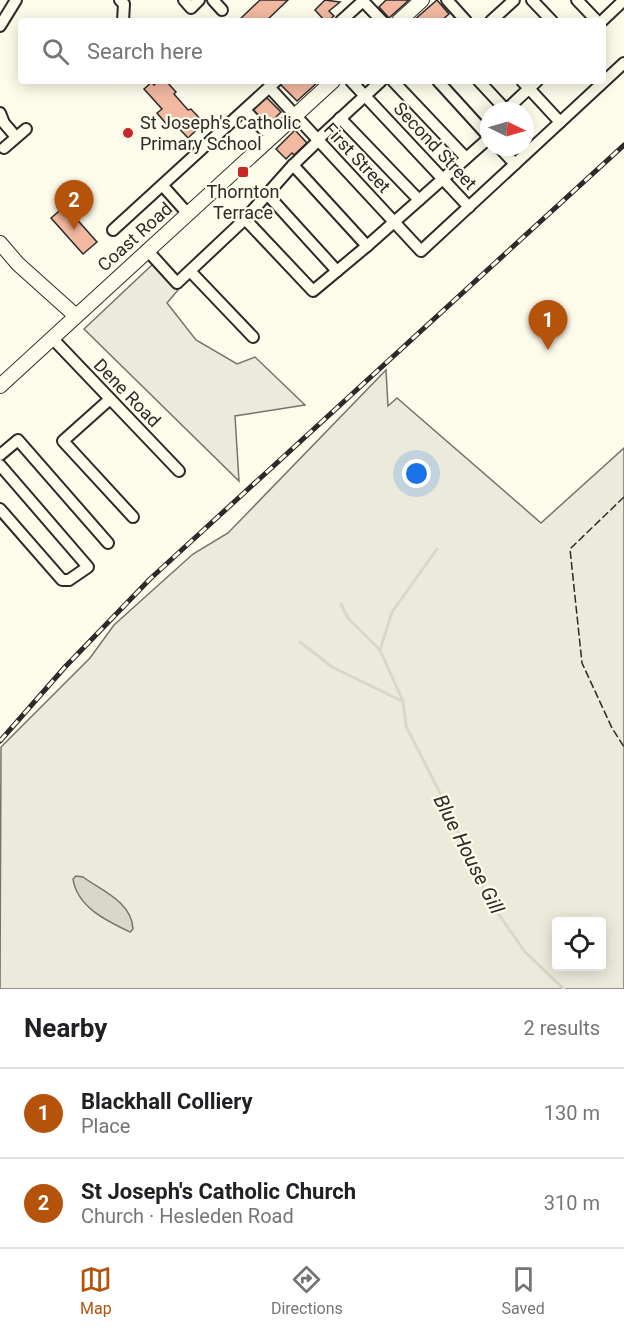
<!DOCTYPE html>
<html lang="en">
<head>
<meta charset="utf-8">
<style>
	:root { --surface:#fff; --page:#f2f2f2; --text:#202124; --muted:#757577; --line:#e0e0e0; --accent:#b45309 }
	body { margin:0; font-family:Roboto,sans-serif; background:var(--page); color:var(--text) }
	.controls { position:absolute; right:18px; bottom:18px; display:grid; overflow:hidden; border-radius:6px; box-shadow:0 3px 15px #0003 }
	.controls button { width:54px; height:54px; display:grid; place-items:center; padding:0; border:0; border-bottom:2px solid var(--line); background:var(--surface); color:var(--text); font:30px sans-serif }
	.compass { position:absolute; left:480px; top:102px; width:54px; height:54px; border-radius:50%; background:var(--surface); box-shadow:0 3px 15px #0003; rotate:95deg }
	.you { position:absolute; left:417px; top:474px; width:21px; height:21px; margin:-15px; border:4px solid #fff; border-radius:50%; background:#1a73e8; box-shadow:0 0 0 9px #1a73e833 }
	.badge { display:grid; place-items:center; width:39px; height:39px; border-radius:50%; background:var(--accent); color:#fff; font-size:20px; font-weight:700 }
	.pin { position:absolute; translate:-50% -50px; filter:drop-shadow(0 2px 3px #0008) }
	.pin::after { content:''; position:absolute; top:32px; width:21px; height:18px; background:inherit; clip-path:polygon(0 0,100% 0,50% 100%) }
	.list { margin:0; padding:0; list-style:none }
	h2 { display:flex; justify-content:space-between; align-items:center; height:78px; margin:0; padding:0 24px; font-size:26px }
	h2 small { font-size:20px; font-weight:400; color:var(--muted) }
	.list li { display:grid; grid-template-columns:39px 1fr auto; gap:18px; align-items:center; box-sizing:border-box; height:90px; padding:0 24px; border-top:2px solid var(--line) }
	.list b { display:block; font-size:22px; white-space:nowrap }
	.list p { margin:0; font-size:20px; white-space:nowrap; color:var(--muted) }
	.list em { font-size:20px; font-style:normal; color:var(--muted) }
	.icon { flex:none; width:33px; height:33px; fill:none; stroke:currentColor; stroke-width:2; stroke-linecap:round; stroke-linejoin:round }
	.map { position:relative; flex:none; width:624px; height:989px; overflow:hidden }
	.search { position:absolute; background:var(--surface); box-shadow:0 3px 15px #0003; left:18px; right:18px; top:18px; height:66px; display:flex; align-items:center; gap:15px; box-sizing:border-box; padding:0 21px; border-radius:6px; color:var(--muted); font-size:22px }
	.sheet { height:258px; background:var(--surface) }
	nav { display:flex; justify-content:space-around; align-items:center; box-sizing:border-box; height:84px; border-top:2px solid var(--line); background:var(--surface); font-size:16px; color:var(--muted) }
	nav a { display:grid; justify-items:center; gap:3px }
	nav .on { color:var(--accent) }
	.map>svg:first-child { display:block }
</style>
</head>
<body>
<div class="map">
<svg width="624" height="989" viewBox="0 0 624 989">
	<rect width="100%" height="100%" fill="#fdfbea"/>
	<g fill="#ecebdb" stroke="#74746e" stroke-width="1.5" fill-rule="evenodd">
		<polygon points="153,264 178,290 167,303 196,340 237,364 255,357 305,405 235,416 239,481 84,329"/>
		<path d="M386 370 388 406 397 398 541 523 624 448V989H0L1 747 90 658 114 625 193 554 228 533ZM556 922H602V966H556Z"/>
	</g>
	<path fill="#d8d7c9" stroke="#74746e" stroke-width="1.5" d="M76 876 83 877C102 891 132 902 133 929L130 932C107 921 77 907 73 879Z"/>
	<g fill="none" stroke-linecap="round" stroke-linejoin="round">
		<g stroke="#d8d7c9" stroke-width="3">
			<polyline points="437,549 392,612 380,650 403,701 406,726 439,791 488,899 525,952 564,989"/>
			<polyline points="341,604 348,618 380,650"/>
			<polyline points="300,642 332,667 402,701"/>
		</g>
	</g>
	<g fill="#f2b8a0" stroke="#2b2b2b" stroke-width="1.5">
		<polygon points="260,0 288,0 266,21 240,21 239,20"/>
		<polygon points="325,0 340,2 329,11 334,16 328,21 325,21 315,10"/>
		<polygon points="386,0 409,0 389,18 379,7"/>
		<polygon points="437,0 449,14 441,21 413,21"/>
		<polygon points="158,81 166,81 176,92 174,94 188,110 191,109 204,123 188,138 173,122 168,126 157,113 162,109 144,89 152,82 154,85"/>
		<polygon points="281,81 319,81 297,101 279,83"/>
		<polygon points="265,96 281,112 267,126 251,109"/>
		<polygon points="295,130 307,143 294,155 292,153 286,159 276,149"/>
		<polygon points="65,206 97,242 83,254 51,218"/>
	</g>
	<g fill="none" stroke-linecap="round" stroke-linejoin="round">
		<g stroke="#2b2b2b" stroke-width="14">
			<g id="minor">
				<polyline points="120,0 124,4 123,21"/>
				<polyline points="184,0 191,8 199,0"/>
				<polyline points="213,0 222,10"/>
				<polyline points="362,0 382,21"/>
				<polyline points="447,0 466,21"/>
				<polyline points="532,0 552,21"/>
				<polyline points="577,0 597,21"/>
				<polyline points="341,21 364,0"/>
				<polyline points="491,21 514,0"/>
				<polyline points="602,21 624,0"/>
				<polyline points="0,26 16,0"/>
				<polyline points="351,81 469,207"/>
				<polyline points="393,81 466,158"/>
				<polyline points="438,81 489,137"/>
				<polyline points="479,81 506,110"/>
				<polyline points="522,81 560,122"/>
				<polyline points="269,87 421,251 624,63"/>
				<polyline points="245,110 264,130"/>
				<polyline points="505,111 537,81"/>
				<polyline points="0,113 4,123 16,137"/>
				<polyline points="340,118 419,200"/>
				<polyline points="317,140 381,81"/>
				<polyline points="499,147 515,164"/>
				<polyline points="4,148 26,129"/>
				<polyline points="293,165 367,246"/>
				<polyline points="163,186 188,214"/>
				<polyline points="267,194 337,271"/>
				<polyline points="245,219 313,291 367,246 489,138"/>
				<polyline points="113,230 276,81"/>
				<polyline points="147,250 177,283 245,219 293,165 318,141"/>
				<polyline points="190,271 253,337"/>
				<polyline points="52,338 179,471"/>
				<polyline points="110,399 63,441 133,517"/>
				<polyline points="0,455 18,440 108,543"/>
				<polyline points="0,465 88,567 69,580 62,580 0,509"/>
			</g>
		</g>
		<g stroke="#2b2b2b" stroke-width="16">
			<g id="major">
				<polyline points="399,21 422,0"/>
				<polyline points="0,243 18,264 76,316"/>
				<polyline points="0,386 333,81"/>
			</g>
		</g>
		<use href="#minor" stroke="#fdfbea" stroke-width="10"/>
		<use href="#major" stroke="#fdfbea" stroke-width="14"/>
		<g stroke="#2b2b2b" stroke-width="5">
			<polyline id="rail" points="0,741 65,667 150,579 624,145"/>
		</g>
		<use href="#rail" stroke="#fdfbea" stroke-width="3" stroke-dasharray="9" stroke-linecap="butt"/>
		<polyline stroke="#2b2b2b" stroke-width="1.5" stroke-dasharray="8 3" stroke-linecap="butt" points="624,497 570,549 582,663 612,728 624,747"/>
	</g>
	<g fill="#c62828" stroke="#fdfbea" stroke-width="2">
		<circle cx="128" cy="133" r="6"/>
		<rect x="237" y="166" width="12" height="12" rx="3"/>
	</g>
	<g text-anchor="middle" stroke-width="4.5" stroke-linejoin="round" paint-order="stroke">
		<g font-size="18" fill="#2b2b2b" stroke="#fdfbea" text-anchor="start">
			<text x="140" y="129">St Joseph's Catholic<tspan x="140" dy="21">Primary School</tspan></text>
			<text x="243" y="198" text-anchor="middle">Thornton<tspan x="243" dy="21">Terrace</tspan></text>
		</g>
		<g font-size="18" fill="#2b2b2b" stroke="#fdfbea">
			<text transform="translate(435 146) rotate(47)" y="6">Second Street</text>
			<text transform="translate(357 158) rotate(47)" y="6">First Street</text>
			<text transform="translate(135 237) rotate(-42)" y="6">Coast Road</text>
			<text transform="translate(127 393) rotate(46)" y="6">Dene Road</text>
		</g>
		<g font-size="20" font-style="italic" fill="#2b2b2b" stroke="#fdfbea">
			<text transform="translate(469 854) rotate(63)" y="7">Blue House Gill</text>
		</g>
	</g>
</svg>
<div class="controls">
<button><svg class="icon" aria-label="locate" viewBox="0 0 24 24"><circle cx="12" cy="12" r="6"/><path d="M12 2v4M12 18v4M2 12h4M18 12h4"/></svg></button>
</div>
<svg class="compass" viewBox="-18 -18 36 36"><path d="M0-13l5 13h-10z" fill="#e53935"/><path d="M0 13l5-13h-10z" fill="#757577"/></svg>
<div class="you"></div>
<div class="pin badge" style="left:548px;top:350px">1</div>
<div class="pin badge" style="left:74px;top:230px">2</div>
<div class="search"><svg class="icon" aria-label="search" viewBox="0 0 24 24"><circle cx="10" cy="10" r="6"/><path d="M15 15l6 6"/></svg>Search here</div>
</div>
<section class="sheet">
<h2>Nearby<small>2 results</small></h2>
<ul class="list">
<li><span class="badge">1</span><div><b>Blackhall Colliery</b><p>Place</p></div><em>130 m</em></li>
<li><span class="badge">2</span><div><b>St Joseph's Catholic Church</b><p>Church · Hesleden Road</p></div><em>310 m</em></li>
</ul>
</section>
<nav>
<a class="on"><svg class="icon" aria-label="map" viewBox="0 0 24 24"><path d="M3 6l6-2 6 2 6-2v14l-6 2-6-2-6 2zM9 4v14M15 6v14"/></svg>Map</a>
<a><svg class="icon" aria-label="directions" viewBox="0 0 24 24"><path d="M12 3l9 9-9 9-9-9zM9 14v-3h6M13 9l2 2-2 2"/></svg>Directions</a>
<a><svg class="icon" aria-label="saved" viewBox="0 0 24 24"><path d="M7 4h10v16l-5-4-5 4z"/></svg>Saved</a>
</nav>
</body>
</html>
